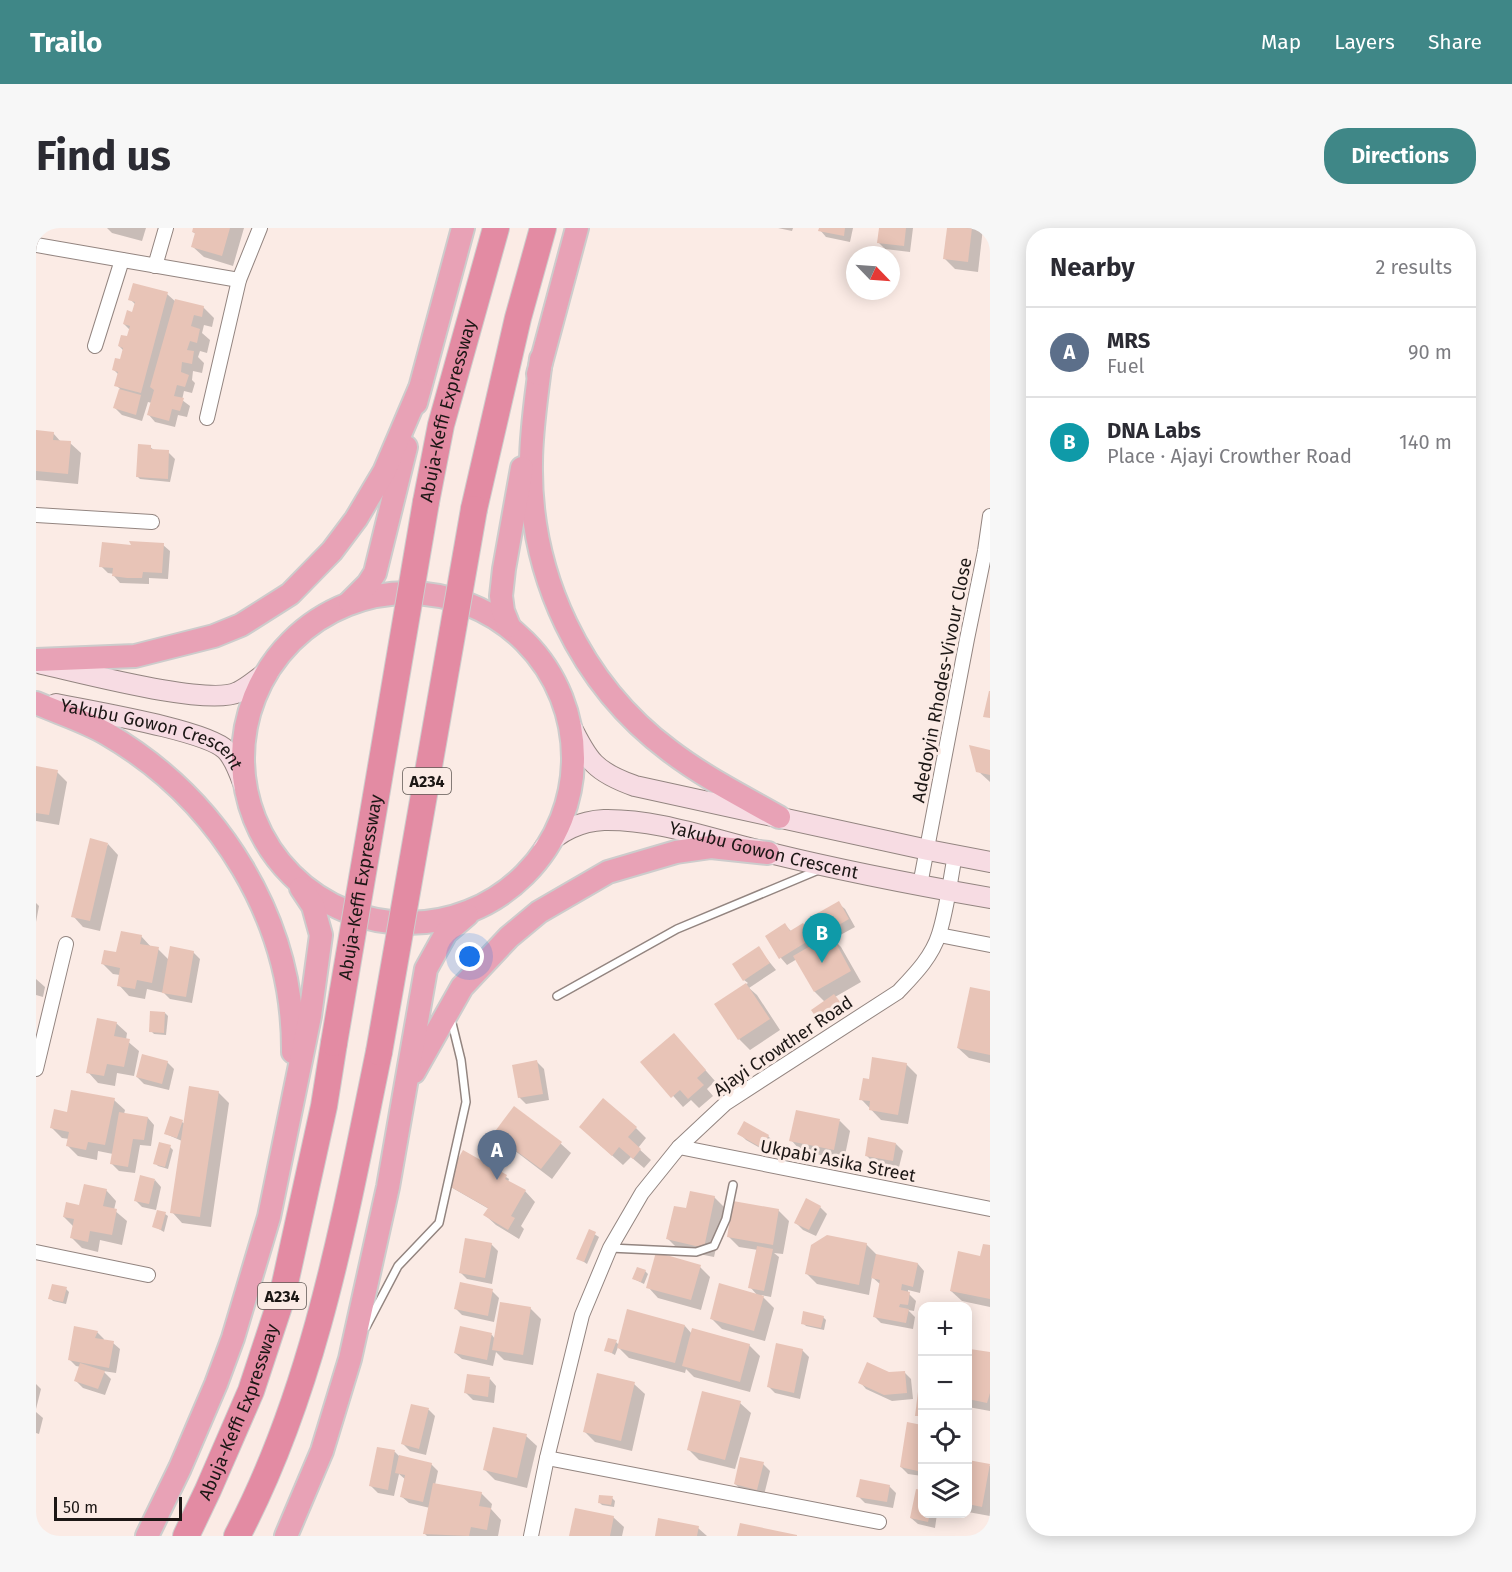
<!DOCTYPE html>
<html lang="en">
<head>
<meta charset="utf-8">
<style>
	:root { --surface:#fff; --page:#f7f7f7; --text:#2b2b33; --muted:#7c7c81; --line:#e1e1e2; --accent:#3f8787 }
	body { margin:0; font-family:"Fira Sans",sans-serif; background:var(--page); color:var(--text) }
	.controls { position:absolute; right:18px; bottom:18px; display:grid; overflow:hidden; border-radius:12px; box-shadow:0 3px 15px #0003 }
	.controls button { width:54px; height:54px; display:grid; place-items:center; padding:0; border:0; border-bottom:2px solid var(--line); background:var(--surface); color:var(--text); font:30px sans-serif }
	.compass { position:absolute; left:810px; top:18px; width:54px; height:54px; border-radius:50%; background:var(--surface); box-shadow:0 3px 15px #0003; rotate:115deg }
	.scale { position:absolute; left:18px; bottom:15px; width:128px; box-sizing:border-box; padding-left:6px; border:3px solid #1c1715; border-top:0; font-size:16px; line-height:21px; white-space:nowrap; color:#1c1715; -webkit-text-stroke:4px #fbebe5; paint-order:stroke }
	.you { position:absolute; left:434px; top:729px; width:21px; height:21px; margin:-15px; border:4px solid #fff; border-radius:50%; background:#1a73e8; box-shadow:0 0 0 9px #1a73e833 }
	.badge { display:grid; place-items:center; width:39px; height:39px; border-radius:50%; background:var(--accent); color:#fff; font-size:20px; font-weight:700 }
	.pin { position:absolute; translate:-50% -50px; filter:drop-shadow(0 2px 3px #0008) }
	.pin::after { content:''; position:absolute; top:32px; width:21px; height:18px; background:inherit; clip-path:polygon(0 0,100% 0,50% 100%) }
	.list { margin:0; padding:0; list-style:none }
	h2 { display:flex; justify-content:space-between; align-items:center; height:78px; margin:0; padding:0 24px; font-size:26px }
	h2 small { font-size:20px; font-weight:400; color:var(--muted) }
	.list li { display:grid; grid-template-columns:39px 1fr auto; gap:18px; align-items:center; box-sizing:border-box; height:90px; padding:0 24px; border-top:2px solid var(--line) }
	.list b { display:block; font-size:22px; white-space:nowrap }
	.list p { margin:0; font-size:20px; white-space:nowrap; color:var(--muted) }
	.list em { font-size:20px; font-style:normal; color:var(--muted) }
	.icon { flex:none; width:33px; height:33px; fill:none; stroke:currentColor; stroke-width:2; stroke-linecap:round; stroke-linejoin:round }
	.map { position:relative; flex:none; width:954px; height:1308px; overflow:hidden; border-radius:24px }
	header { display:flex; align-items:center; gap:36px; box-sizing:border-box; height:84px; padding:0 30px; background:var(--accent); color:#fff }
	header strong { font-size:28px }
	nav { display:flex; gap:33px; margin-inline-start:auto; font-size:21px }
	.intro { display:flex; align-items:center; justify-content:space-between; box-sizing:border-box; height:144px; padding:0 36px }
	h1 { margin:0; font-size:42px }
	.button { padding:15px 27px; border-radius:24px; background:var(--accent); color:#fff; font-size:21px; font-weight:700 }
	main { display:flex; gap:36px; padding:0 36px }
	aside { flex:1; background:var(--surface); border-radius:24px; box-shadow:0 3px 15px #0003 }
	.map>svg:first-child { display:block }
</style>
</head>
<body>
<header>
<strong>Trailo</strong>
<nav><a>Map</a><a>Layers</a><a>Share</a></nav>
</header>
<div class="intro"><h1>Find us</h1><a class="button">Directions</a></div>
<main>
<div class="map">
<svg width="954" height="1308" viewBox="0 0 954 1308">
	<rect width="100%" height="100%" fill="#fbebe5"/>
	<g fill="#0003">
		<polygon points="71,0 110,0 106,13 76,5"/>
		<polygon points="158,0 208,0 197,38 168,29 157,19 161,7 157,4"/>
		<polygon points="742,0 757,0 756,3"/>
		<polygon points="784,0 817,0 814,14 790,9 784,2"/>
		<polygon points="844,0 877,0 874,24 849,21 842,14"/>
		<polygon points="913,0 947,0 942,44 919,41 909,31"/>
		<polygon points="131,66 140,74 167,79 178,90 176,99 168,97 166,105 174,112 171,125 164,123 162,129 168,135 166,145 157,143 156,152 159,155 156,165 148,163 146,172 154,178 151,189 142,187 139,199 119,194 113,187 116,175 112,174 106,193 86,187 79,180 84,161 80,157 83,147 77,141 85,133 88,123 83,118 92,110 94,102 88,96 97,86 100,77 94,71"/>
		<polygon points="0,204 17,205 25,214 34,215 45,225 42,256 0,252"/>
		<polygon points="114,219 118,222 132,224 139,231 134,254 104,251 101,248"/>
		<polygon points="127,317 134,323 132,351 113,350 113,356 84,355 78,348 78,346 72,345 65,338 97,319"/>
		<polygon points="954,524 954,554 942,543"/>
		<polygon points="0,540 21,544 31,554 23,597 0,593"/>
		<polygon points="72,616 82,627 64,703 47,699 37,688"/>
		<polygon points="0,675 3,678 0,694"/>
		<polygon points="802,675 809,681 819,699 797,711 805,719 825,754 799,769 810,783 790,798 777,783 789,774 779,764 761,731 751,737 745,730 731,708 749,697 756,704 767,697 782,716 789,711 785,707"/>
		<polygon points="105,708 116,720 122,721 133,732 157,724 164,731 156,775 134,771 128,765 111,761 109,771 93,768 83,757 84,747 77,746 67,736"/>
		<polygon points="722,720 740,742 713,760 721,767 744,802 714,822 703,811 680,777 712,755 708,752"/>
		<polygon points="0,751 9,759 7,769 0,767"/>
		<polygon points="954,765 954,835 933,830 922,820"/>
		<polygon points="129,785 132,788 130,807 118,806 115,803"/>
		<polygon points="80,795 91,805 90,812 103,823 98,848 81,845 79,858 62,855 52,844"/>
		<polygon points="648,818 679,853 671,861 677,868 663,880 655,872 647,879 607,834"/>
		<polygon points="131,834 138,841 133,862 108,856 101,849"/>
		<polygon points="501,834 508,841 513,872 490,876 483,869"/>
		<polygon points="870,836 881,847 872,896 845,892 825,871 834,852"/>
		<polygon points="182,864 193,875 175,999 146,995 136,984 146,913 130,906 146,894 149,896"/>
		<polygon points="78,872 89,882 88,886 112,890 118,897 115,918 104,917 99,945 83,943 76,936 77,926 62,923 61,932 42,928 32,918 33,911 26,910 15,899"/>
		<polygon points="804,893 814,903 808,932 765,923 755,912"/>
		<polygon points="600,900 610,910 602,920 615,932 608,940 595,929 587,937 555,909"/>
		<polygon points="459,905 524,915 535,925 516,951 470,916"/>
		<polygon points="703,905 732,908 739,915 733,925 710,912"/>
		<polygon points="860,916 867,923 863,939 837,934 830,927"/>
		<polygon points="134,919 137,922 132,941 122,938 119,935"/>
		<polygon points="470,949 473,951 472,954 489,963 499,974 485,998 488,1001 483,1011 460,997 449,987 453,981 413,958"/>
		<polygon points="119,952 125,959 120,982 106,979 99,972"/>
		<polygon points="70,962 80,973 78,982 91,993 86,1017 64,1012 62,1024 46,1020 36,1010 38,999 28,989"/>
		<polygon points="678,969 689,980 678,1029 643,1022 632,1011"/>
		<polygon points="784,979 791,986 780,1008 767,1002 760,995"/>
		<polygon points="742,982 753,993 747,1026 738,1025 743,1029 735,1069 725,1067 738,1080 729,1113 686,1101 675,1090 722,1068 714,1059 722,1022 703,1019 692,1008"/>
		<polygon points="129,986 132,988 128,1004 118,998"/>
		<polygon points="553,1003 563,1009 551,1036 542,1030"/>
		<polygon points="455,1016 462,1023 456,1056 431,1051 424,1044"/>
		<polygon points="830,1016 841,1027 882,1036 888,1043 884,1065 872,1062 872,1065 880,1073 878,1083 872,1082 879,1089 877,1101 845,1095 838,1088 845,1057 836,1049 833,1067 781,1056 771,1046"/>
		<polygon points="954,1019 954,1079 926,1073 915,1063"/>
		<polygon points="664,1039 674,1049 665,1082 622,1070 612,1059"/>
		<polygon points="609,1043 612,1046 608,1056 598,1051"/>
		<polygon points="30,1061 33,1064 30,1076 17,1073 14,1070"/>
		<polygon points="456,1063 463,1070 458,1094 426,1087 419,1080"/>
		<polygon points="494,1080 505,1091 497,1137 468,1132 460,1124 457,1138 426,1131 419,1125 425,1100 456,1107 459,1111"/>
		<polygon points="787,1089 790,1092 788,1102 770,1098 767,1095"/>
		<polygon points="649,1098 656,1106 713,1117 724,1128 714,1164 658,1149 650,1141 649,1145 593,1130 582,1119 579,1127 570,1122 580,1114 583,1117"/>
		<polygon points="61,1104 68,1111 67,1113 77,1115 84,1121 80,1145 67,1143 75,1151 69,1167 47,1160 40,1153 45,1139 40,1138 33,1131"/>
		<polygon points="766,1122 773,1129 764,1171 739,1165 732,1158"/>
		<polygon points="954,1126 954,1183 932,1179 932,1132"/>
		<polygon points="868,1144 875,1151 877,1171 856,1173 830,1161 824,1154 853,1146"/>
		<polygon points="885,1149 886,1149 886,1193 881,1187"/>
		<polygon points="454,1151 460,1158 458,1175 437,1172 430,1165"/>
		<polygon points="0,1156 5,1161 0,1181"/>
		<polygon points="598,1156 609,1166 596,1223 559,1214 548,1203"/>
		<polygon points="704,1175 715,1185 699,1241 663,1232 652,1221"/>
		<polygon points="377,1178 393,1182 399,1188 390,1227 374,1223 367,1216"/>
		<polygon points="0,1184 7,1190 3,1206 0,1205"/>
		<polygon points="872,1196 886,1198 886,1248 872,1246 865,1239"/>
		<polygon points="490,1208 501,1218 491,1260 459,1252 449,1242"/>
		<polygon points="342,1221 359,1224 364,1229 395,1236 402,1243 399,1257 445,1265 456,1276 455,1281 465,1292 462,1308 391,1308 389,1306 394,1280 373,1275 366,1269 370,1252 363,1246 358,1268 342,1265 335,1258"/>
		<polygon points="932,1233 954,1238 954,1288 932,1284"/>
		<polygon points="727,1236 734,1243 728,1267 706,1262 699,1256"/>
		<polygon points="853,1258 860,1265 857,1280 829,1275 822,1268"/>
		<polygon points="881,1263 886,1264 886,1286 901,1286 899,1300 882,1296 875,1290"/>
		<polygon points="576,1270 579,1273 578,1279 566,1277 563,1274"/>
		<polygon points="577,1289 588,1299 586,1308 535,1308"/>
		<polygon points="662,1300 671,1308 620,1308"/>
	</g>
	<g fill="#e8c4b7">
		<polygon points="157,0 194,0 186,28 155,19 159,5 156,4"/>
		<polygon points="783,0 809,0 808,8 782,3"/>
		<polygon points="843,0 870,0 868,18 841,15"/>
		<polygon points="911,0 936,0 932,34 907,31"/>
		<polygon points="97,55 132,64 105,165 78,158 82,144 76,142 79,130 84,131 87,120 82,118 85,107 91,108 94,98 87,96 91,82 96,84 99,74 92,72"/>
		<polygon points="139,71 168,78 166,89 158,87 155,98 164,101 161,115 154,113 151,122 158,123 156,136 146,134 145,144 153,147 149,159 141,157 138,168 148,170 144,183 136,181 133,193 111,187 118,162 114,159"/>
		<polygon points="83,161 105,167 100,187 77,180"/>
		<polygon points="0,202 18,204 17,212 35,213 32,246 0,243"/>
		<polygon points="102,216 115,217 115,221 133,222 132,251 100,249"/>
		<polygon points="93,313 128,315 126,345 107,344 106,350 91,350 76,348 77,340 63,339 66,314 95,317"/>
		<polygon points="953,463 954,463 954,490 947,489"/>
		<polygon points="933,517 954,522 954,547 940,544"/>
		<polygon points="0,538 22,542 13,587 0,585"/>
		<polygon points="54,610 72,615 54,693 35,689"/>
		<polygon points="803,673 813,691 784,708 773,690"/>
		<polygon points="749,695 754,703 767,695 777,710 743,731 729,708"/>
		<polygon points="85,703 106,707 104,716 123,719 116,755 101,752 99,761 81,758 84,740 65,736 68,722 80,724"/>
		<polygon points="795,706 815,743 778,764 757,728"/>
		<polygon points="134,718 158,723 150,769 126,765"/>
		<polygon points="723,718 734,735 707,753 696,736"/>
		<polygon points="710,755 734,791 702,812 678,776"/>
		<polygon points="934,759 954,763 954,827 921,820"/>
		<polygon points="798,766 805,775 782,792 775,782"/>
		<polygon points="114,783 129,784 128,805 113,804"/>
		<polygon points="61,790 81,794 78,808 94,811 88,839 71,836 68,848 50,845"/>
		<polygon points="638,805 670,842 661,850 668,857 652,871 644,862 635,870 604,834"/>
		<polygon points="106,826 132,833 126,856 100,849"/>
		<polygon points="836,829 871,835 862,887 833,882 834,873 823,872 827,850 833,851"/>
		<polygon points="501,832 507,866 482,870 476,837"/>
		<polygon points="153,858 183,863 164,989 134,985"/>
		<polygon points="35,862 79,870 69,917 52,914 50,922 30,918 33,904 14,900 18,881 31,884"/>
		<polygon points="567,870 601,899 592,909 605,921 597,931 583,919 576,928 543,899"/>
		<polygon points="478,878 526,914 505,941 457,906"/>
		<polygon points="760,882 804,891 798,922 753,913"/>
		<polygon points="83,884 112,889 108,912 97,911 92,939 74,936"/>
		<polygon points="134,888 147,892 141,910 128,906"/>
		<polygon points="708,893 733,907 726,920 701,906"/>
		<polygon points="832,909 860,915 857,933 829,928"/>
		<polygon points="123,914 135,917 129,939 117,936"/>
		<polygon points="427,922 471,947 469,951 490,962 475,988 479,990 472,1002 447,987 452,980 408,955"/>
		<polygon points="104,947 119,951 113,976 98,973"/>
		<polygon points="48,956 71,961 67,978 81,981 76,1007 54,1003 52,1014 34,1010 38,991 27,989 30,974 43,977"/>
		<polygon points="654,963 679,968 668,1020 630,1011 638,978 650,980"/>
		<polygon points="770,970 785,978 773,1002 758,995"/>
		<polygon points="697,973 743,981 737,1017 691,1009"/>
		<polygon points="121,982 130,984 125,1002 116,999"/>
		<polygon points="553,1001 560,1004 548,1034 540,1031"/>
		<polygon points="791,1007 831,1015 823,1057 769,1046 775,1017"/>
		<polygon points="429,1010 456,1015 449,1050 423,1045"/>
		<polygon points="947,1016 954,1017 954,1071 914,1063 922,1023 944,1028"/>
		<polygon points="721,1018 737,1021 728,1063 712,1060"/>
		<polygon points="620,1024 665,1037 655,1072 610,1060"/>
		<polygon points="840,1026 882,1035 877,1059 866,1056 865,1062 874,1064 872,1077 864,1076 863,1079 873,1081 870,1095 837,1089 844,1052 835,1050"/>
		<polygon points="601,1039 610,1042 605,1054 596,1051"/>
		<polygon points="424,1054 457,1061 452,1088 418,1081"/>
		<polygon points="683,1055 728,1068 718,1103 674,1091"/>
		<polygon points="16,1056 31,1059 27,1074 12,1071"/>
		<polygon points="464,1074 495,1079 487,1127 456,1122"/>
		<polygon points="591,1081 649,1097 639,1135 581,1120"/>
		<polygon points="767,1083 788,1088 785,1100 765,1096"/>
		<polygon points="38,1098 62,1103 59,1110 78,1113 73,1140 32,1132"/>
		<polygon points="424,1098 456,1105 451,1132 418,1125"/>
		<polygon points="656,1100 714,1116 704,1154 646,1138"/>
		<polygon points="572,1110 581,1112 576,1125 568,1123"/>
		<polygon points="740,1115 767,1121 758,1165 731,1159"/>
		<polygon points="934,1121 954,1124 954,1165 951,1175 932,1171 932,1130"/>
		<polygon points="831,1134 853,1144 869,1143 871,1165 848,1167 822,1155"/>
		<polygon points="44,1135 69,1143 62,1161 38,1153"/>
		<polygon points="561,1145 599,1154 585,1213 547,1204"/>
		<polygon points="431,1146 454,1149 452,1169 428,1165"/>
		<polygon points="884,1147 886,1147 886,1188 879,1188"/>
		<polygon points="666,1163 705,1173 689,1232 651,1222"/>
		<polygon points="375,1176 393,1180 383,1221 365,1216"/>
		<polygon points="871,1194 886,1197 884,1218 886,1218 886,1244 864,1239"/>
		<polygon points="457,1199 491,1206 481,1250 447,1242"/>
		<polygon points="341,1219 359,1222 352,1262 333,1258"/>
		<polygon points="363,1227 396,1235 387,1274 364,1269 369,1247 359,1245"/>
		<polygon points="704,1229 728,1234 721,1262 698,1256"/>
		<polygon points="932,1232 954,1236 946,1279 932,1276"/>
		<polygon points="824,1251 854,1257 851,1274 820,1269"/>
		<polygon points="397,1255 446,1264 443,1278 455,1280 451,1302 435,1299 433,1308 387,1306"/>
		<polygon points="880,1261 886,1262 886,1286 894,1286 892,1294 874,1290"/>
		<polygon points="563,1267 577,1268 575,1277 562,1275"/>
		<polygon points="539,1280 578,1288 574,1308 533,1308"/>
		<polygon points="622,1290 663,1298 661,1308 619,1308"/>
		<polygon points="704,1295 761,1307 761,1308 701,1308"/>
	</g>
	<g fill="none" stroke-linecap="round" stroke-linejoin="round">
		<g stroke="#938580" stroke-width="10">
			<g id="service">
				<polyline points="521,768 641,701 785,641"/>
				<polyline points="574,1020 660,1024 678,1018 690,991 697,957"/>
				<polyline points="330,1099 362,1038 403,995 430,874 425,832 415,791"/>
			</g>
		</g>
		<g stroke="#938580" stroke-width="16">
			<g id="minor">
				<polyline points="0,17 203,52"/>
				<polyline points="119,38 130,0"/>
				<polyline points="59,118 86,32"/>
				<polyline points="171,190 203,52 224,0"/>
				<polyline points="0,287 116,294"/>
				<polyline points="884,657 931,411 949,323 954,288"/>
				<polyline points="903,707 954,717"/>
				<polyline points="0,841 30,716"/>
				<polyline points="643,919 954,981"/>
				<polyline points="0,1024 112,1047"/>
				<polyline points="511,1230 843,1294"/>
				<path d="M495 1308 511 1230 546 1087 574 1020 606 965 643 919 690 875 862 764C878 747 896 729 903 706 911 681 914 653 919 627"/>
			</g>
		</g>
		<g stroke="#938580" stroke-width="22">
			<g id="secondary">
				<path d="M6 436C43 444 173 479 202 464 213 459 223 449 233 443"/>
				<path id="s1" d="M20 476C53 483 170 502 190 522 200 532 205 550 210 563"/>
				<path d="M534 496C552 533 559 544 599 558L892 622 954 634"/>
				<path id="s2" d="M508 620C523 603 545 593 568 592 625 591 679 613 734 625 807 643 880 657 954 670"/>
			</g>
		</g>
		<g stroke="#cdcccc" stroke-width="26">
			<g id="trunk">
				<path d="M505 131C501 166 495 201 495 235 493 347 544 456 634 523 668 549 706 568 743 589"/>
				<polyline points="502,146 541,0"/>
				<polyline points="380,175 427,0"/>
				<circle cx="372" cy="530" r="165"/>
				<polyline points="314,374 332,356 339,345 370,219"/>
				<polyline points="473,398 467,383 465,368 468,341 486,240"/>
				<polyline points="0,432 99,428 178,408 205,397 254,366 296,323 320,291 348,244 383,162"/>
				<path d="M0 475C23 485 49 493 71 506 184 572 258 692 257 824"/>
				<polyline points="378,844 426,759 473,709 503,684 572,644 640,624 675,619 732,625"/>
				<polyline points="111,1308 144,1240 180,1156 197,1110 233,989 274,788 285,707 277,678 265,660"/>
				<polyline points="250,1308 286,1223 314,1131 352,959 390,741 410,705 431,687"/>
			</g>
		</g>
		<g stroke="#cdcccc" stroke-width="28">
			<g id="motorway">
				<path id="s3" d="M390 274 405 197 460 0"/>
				<polyline points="438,281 482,90 507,0"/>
				<path id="s4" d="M150 1308 172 1262 215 1163 246 1069 288 878 298 815"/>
				<path d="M201 1308C280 1158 309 988 343 824"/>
			</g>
		</g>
		<use href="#service" stroke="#fff" stroke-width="7"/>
		<use href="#minor" stroke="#fff" stroke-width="14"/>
		<use href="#secondary" stroke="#f7dce3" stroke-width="20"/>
		<use href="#trunk" stroke="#e8a2b6" stroke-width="22"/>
		<use href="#motorway" stroke="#e38ba3" stroke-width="26"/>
		<g stroke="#cdcccc" stroke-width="28" stroke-linecap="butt">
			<g id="motorway-bridge">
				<path id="s5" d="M298 815 390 274"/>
				<polyline points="343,824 438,281"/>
			</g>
		</g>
		<use href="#motorway-bridge" stroke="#e38ba3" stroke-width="26"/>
	</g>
	<g text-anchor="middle" stroke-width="6" stroke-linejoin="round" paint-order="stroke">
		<g fill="#fbebe5" stroke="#5f5753" stroke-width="1.5">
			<rect x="367" y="540" width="48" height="26" rx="4.5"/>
			<rect x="222" y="1055" width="48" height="26" rx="4.5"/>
		</g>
		<g font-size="16" font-weight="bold" fill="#1c1715">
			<text x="391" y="559">A234</text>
			<text x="246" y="1074">A234</text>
		</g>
		<g font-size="18" fill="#1c1715" stroke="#fbebe5">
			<text dy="6" stroke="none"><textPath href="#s3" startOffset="94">Abuja-Keffi Expressway</textPath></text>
			<text transform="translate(906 452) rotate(-79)" y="6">Adedoyin Rhodes-Vivour Close</text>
			<text dy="6" stroke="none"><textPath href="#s1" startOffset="102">Yakubu Gowon Crescent</textPath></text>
			<text dy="6" stroke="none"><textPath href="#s2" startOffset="231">Yakubu Gowon Crescent</textPath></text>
			<text dy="6" stroke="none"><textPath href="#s5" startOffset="158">Abuja-Keffi Expressway</textPath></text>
			<text transform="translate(747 818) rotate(-34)" y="6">Ajayi Crowther Road</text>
			<text transform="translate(802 933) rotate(11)" y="6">Ukpabi Asika Street</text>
			<text dy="6" stroke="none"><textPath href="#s4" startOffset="135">Abuja-Keffi Expressway</textPath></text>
		</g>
	</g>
</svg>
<div class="controls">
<button>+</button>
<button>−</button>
<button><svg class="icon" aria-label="locate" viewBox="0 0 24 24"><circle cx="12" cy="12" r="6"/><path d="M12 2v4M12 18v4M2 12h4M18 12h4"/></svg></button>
<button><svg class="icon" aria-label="layers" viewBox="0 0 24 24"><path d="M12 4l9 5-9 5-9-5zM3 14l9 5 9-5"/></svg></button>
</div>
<svg class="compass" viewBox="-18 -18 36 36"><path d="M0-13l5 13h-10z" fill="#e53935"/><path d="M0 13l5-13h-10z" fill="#7c7c81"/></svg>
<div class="scale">50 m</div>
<div class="you"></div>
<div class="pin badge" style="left:461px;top:952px;background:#5c6f8a">A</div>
<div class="pin badge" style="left:786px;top:735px;background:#0f9aa8">B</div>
</div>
<aside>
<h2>Nearby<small>2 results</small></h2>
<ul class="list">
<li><span class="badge" style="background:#5c6f8a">A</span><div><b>MRS</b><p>Fuel</p></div><em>90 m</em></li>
<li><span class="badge" style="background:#0f9aa8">B</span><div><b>DNA Labs</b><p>Place · Ajayi Crowther Road</p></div><em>140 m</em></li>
</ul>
</aside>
</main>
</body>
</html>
